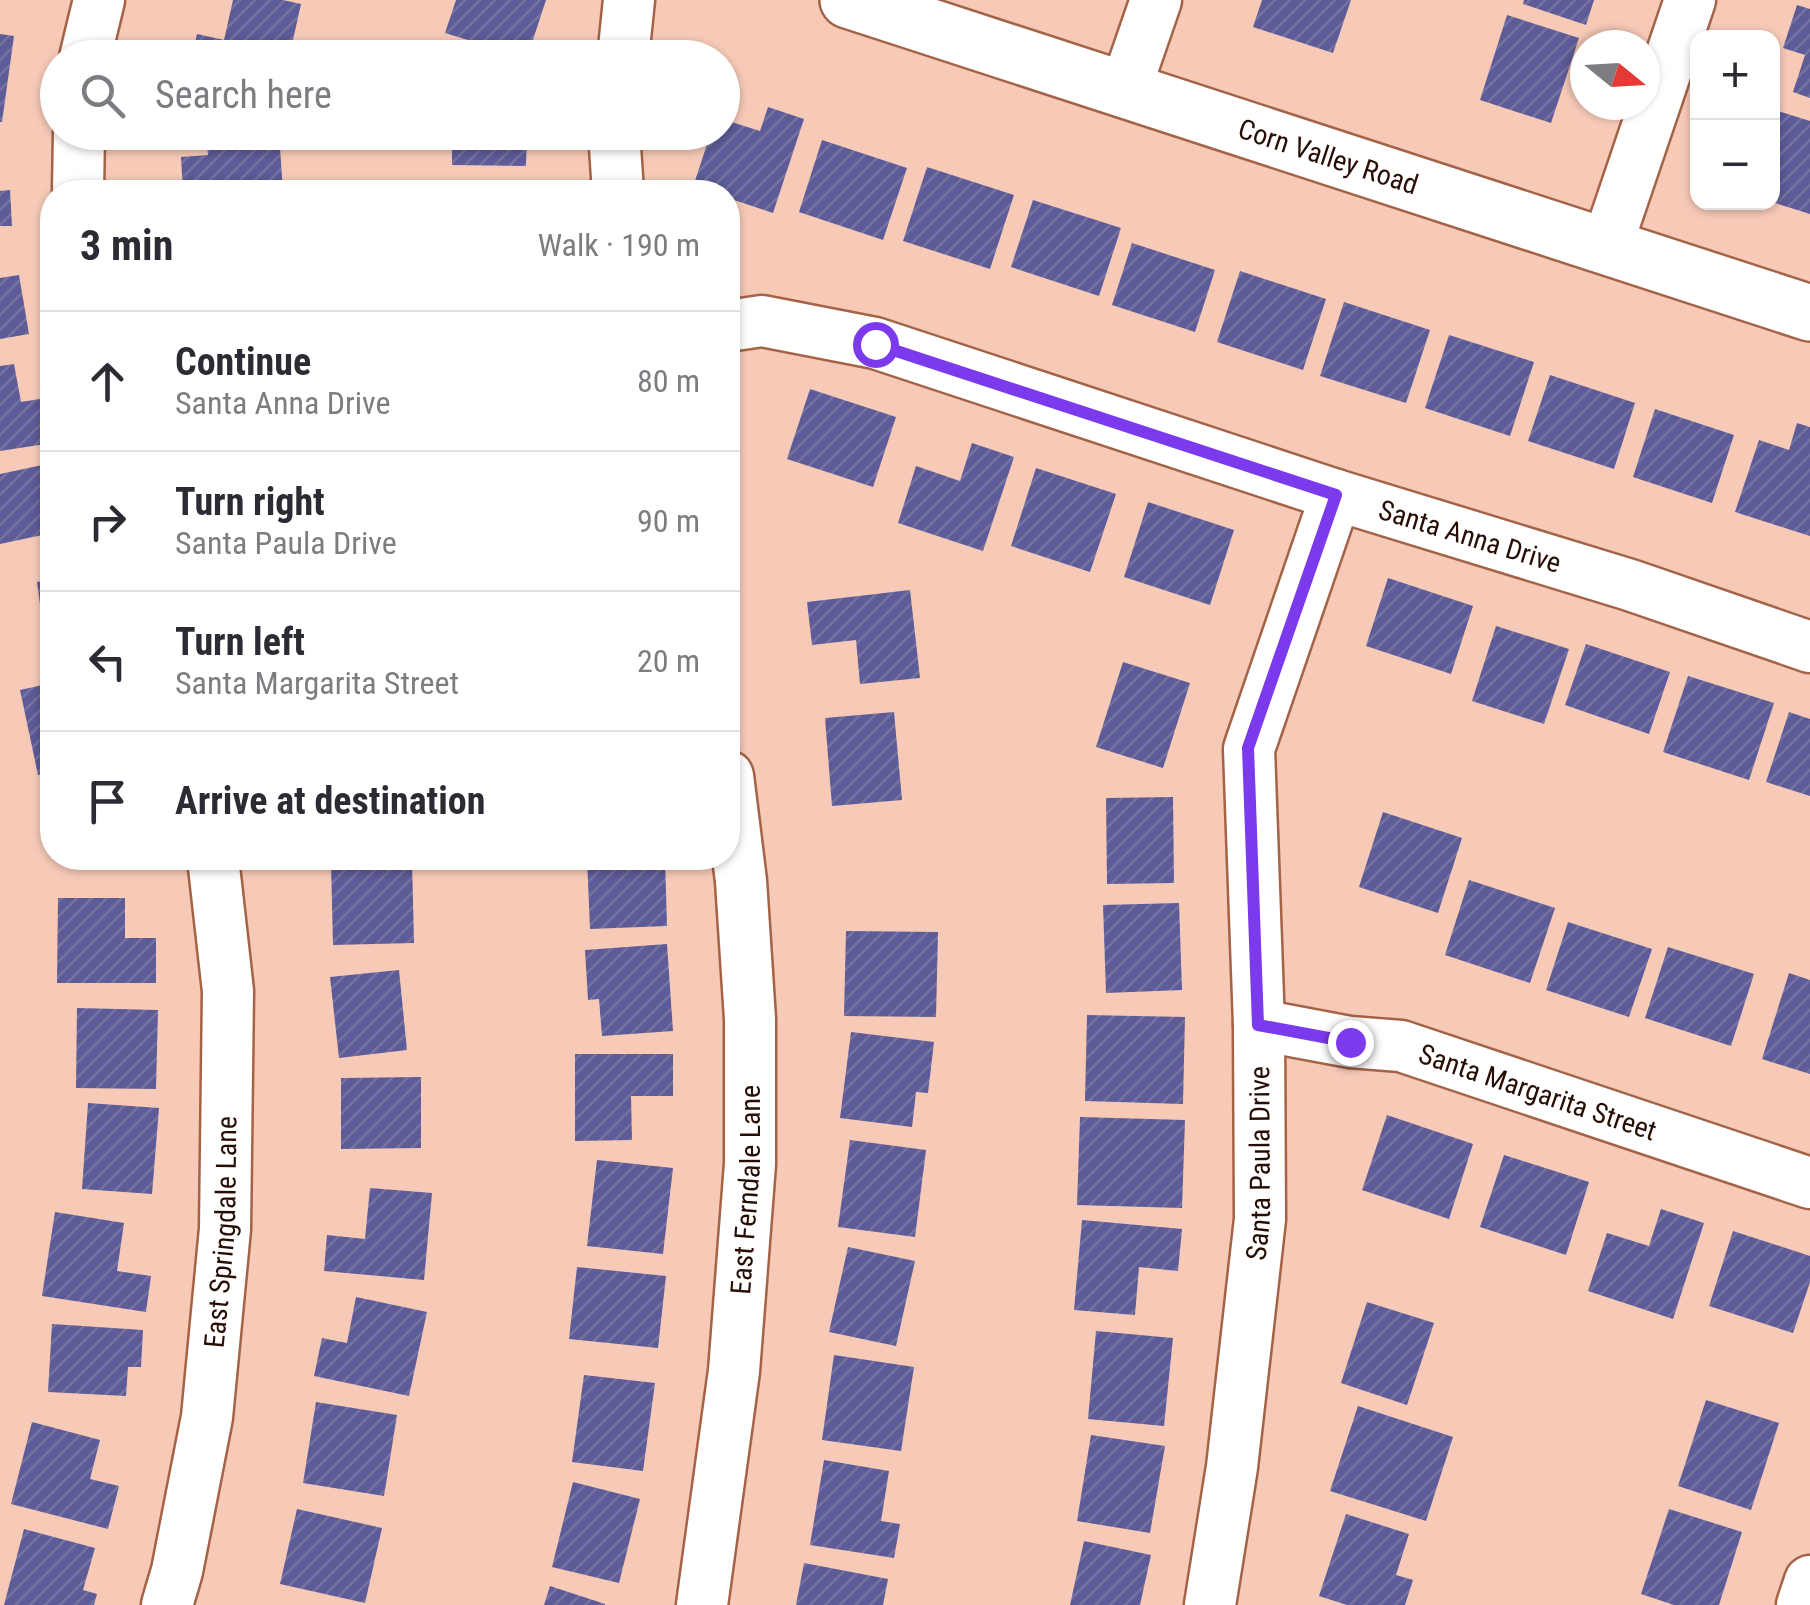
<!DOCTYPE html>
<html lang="en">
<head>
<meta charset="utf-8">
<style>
	:root { --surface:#fff; --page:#f2f2f3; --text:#2b2b33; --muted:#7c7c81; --line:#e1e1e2 }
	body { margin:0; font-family:"Roboto Condensed",sans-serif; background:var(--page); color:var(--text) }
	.controls { position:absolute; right:30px; top:30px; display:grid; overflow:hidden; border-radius:20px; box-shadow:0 2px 8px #0004 }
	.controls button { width:90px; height:90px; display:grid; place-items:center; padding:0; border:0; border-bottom:2px solid var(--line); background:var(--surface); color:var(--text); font:50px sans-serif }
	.compass { position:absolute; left:1570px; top:30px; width:90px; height:90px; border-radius:50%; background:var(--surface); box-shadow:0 2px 8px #0004; rotate:108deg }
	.stop { position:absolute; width:30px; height:30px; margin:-22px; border:8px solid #7c3aed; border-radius:50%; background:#fff }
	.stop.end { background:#7c3aed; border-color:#fff; box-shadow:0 2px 10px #0008 }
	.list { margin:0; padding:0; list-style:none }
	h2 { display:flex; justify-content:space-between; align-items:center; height:130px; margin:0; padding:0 40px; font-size:42px }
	h2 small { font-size:32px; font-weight:400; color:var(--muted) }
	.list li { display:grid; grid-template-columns:65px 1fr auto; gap:30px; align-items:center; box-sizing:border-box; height:140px; padding:0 40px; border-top:2px solid var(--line) }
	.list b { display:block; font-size:38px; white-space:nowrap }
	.list p { margin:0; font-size:32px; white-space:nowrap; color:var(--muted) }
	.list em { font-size:32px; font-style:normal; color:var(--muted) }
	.icon { flex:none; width:55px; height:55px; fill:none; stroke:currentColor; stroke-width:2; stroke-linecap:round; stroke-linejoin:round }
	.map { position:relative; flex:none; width:1810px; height:1605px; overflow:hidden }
	.search { position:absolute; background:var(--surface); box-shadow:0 2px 8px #0004; left:40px; top:40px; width:700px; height:110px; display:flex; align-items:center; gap:25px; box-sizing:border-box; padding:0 35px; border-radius:55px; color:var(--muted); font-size:38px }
	.panel { position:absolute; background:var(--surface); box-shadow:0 2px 8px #0004; left:40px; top:180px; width:700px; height:690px; border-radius:40px }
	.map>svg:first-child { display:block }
</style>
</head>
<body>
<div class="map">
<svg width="1810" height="1605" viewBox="0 0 1810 1605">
	<defs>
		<pattern id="building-hatch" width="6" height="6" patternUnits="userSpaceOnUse" patternTransform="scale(2.5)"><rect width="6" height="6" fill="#5d5b98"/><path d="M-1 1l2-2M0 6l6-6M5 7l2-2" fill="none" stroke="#75729f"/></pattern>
	</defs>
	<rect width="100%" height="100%" fill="#f7cab8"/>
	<g fill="url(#building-hatch)">
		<polygon points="233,0 283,0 301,4 289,58 192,58 197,34 224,40"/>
		<polygon points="456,0 546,0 527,58 445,33"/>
		<polygon points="1262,0 1351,0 1333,53 1253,27"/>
		<polygon points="1524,0 1594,0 1586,25 1523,4"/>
		<polygon points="1797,5 1810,9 1810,98 1793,92 1805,55 1783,48"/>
		<polygon points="1507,15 1579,38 1551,123 1480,100"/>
		<polygon points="0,34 14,36 2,122 0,122"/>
		<polygon points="768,107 804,119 773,213 728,198 728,192 709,192 693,187 711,132 722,132 722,119 760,131"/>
		<polygon points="1772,109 1810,121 1810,214 1772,202"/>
		<polygon points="206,132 279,132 283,192 183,192 181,157 208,155"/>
		<polygon points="452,132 527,132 526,166 452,165"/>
		<polygon points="822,140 907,168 883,240 799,212"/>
		<polygon points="927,167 1014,195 990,269 903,241"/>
		<polygon points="10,190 12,226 0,226 0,191"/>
		<polygon points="1033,200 1121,228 1099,296 1011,267"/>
		<polygon points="1132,243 1215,270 1195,332 1112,305"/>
		<polygon points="1240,271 1326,299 1303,370 1217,342"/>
		<polygon points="19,275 29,334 0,339 0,278"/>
		<polygon points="1344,302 1430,330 1406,403 1320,376"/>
		<polygon points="1449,335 1534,362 1510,436 1425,408"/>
		<polygon points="14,364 21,402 52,397 52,443 0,451 0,366"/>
		<polygon points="1550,375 1635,403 1614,469 1528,441"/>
		<polygon points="810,389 896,417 873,487 787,459"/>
		<polygon points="1655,409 1734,435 1712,503 1633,477"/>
		<polygon points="1797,423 1810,427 1810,536 1735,512 1759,440 1789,450"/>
		<polygon points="972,443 1014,457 983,551 898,523 916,466 960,481"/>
		<polygon points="52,463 52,533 0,544 0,474"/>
		<polygon points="1036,468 1116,494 1090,572 1011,546"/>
		<polygon points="1148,502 1234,530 1210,605 1124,577"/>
		<polygon points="1388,578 1473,606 1451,674 1366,646"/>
		<polygon points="52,580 52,662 48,662 37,582"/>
		<polygon points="910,590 920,678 860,684 856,640 812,645 807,602"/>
		<polygon points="1496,626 1569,649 1544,724 1472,701"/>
		<polygon points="1586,644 1670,672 1649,734 1565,705"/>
		<polygon points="1123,662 1190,683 1163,768 1096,747"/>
		<polygon points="1688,676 1774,703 1749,780 1663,752"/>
		<polygon points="52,683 52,772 38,775 20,690"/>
		<polygon points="894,712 902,800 832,806 825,718"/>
		<polygon points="1789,712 1810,719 1810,796 1766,782"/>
		<polygon points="1173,797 1174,883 1107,884 1106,798"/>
		<polygon points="1383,812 1462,838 1438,913 1359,887"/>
		<polygon points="587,858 665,858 667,926 590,929"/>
		<polygon points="412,861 414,943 333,945 331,863"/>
		<polygon points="1469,880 1555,908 1530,983 1445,955"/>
		<polygon points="58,898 125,898 125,938 156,938 156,983 57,983"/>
		<polygon points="1179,903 1182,990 1106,993 1103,905"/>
		<polygon points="1568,922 1652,949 1629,1017 1546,990"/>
		<polygon points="846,931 938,932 936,1017 844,1016"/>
		<polygon points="667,944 673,1031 602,1036 599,999 588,1000 585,950"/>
		<polygon points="1668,947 1754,974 1731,1046 1645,1018"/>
		<polygon points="399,970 407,1050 339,1058 330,977"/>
		<polygon points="1789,973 1810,980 1810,1074 1762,1059"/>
		<polygon points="77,1008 158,1010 156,1089 76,1088"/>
		<polygon points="1087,1015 1185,1017 1183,1104 1085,1101"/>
		<polygon points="851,1032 934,1042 928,1093 916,1092 912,1127 840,1118"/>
		<polygon points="575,1054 673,1054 673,1096 631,1096 632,1140 575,1141"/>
		<polygon points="421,1077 421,1148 341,1149 341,1078"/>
		<polygon points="88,1103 159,1108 152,1194 82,1189"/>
		<polygon points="1387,1115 1473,1144 1449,1219 1362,1190"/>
		<polygon points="1080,1117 1185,1120 1182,1208 1077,1205"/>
		<polygon points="850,1140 926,1150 915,1237 838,1227"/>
		<polygon points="1504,1155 1589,1182 1566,1255 1480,1227"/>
		<polygon points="597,1160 673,1168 663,1254 587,1246"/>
		<polygon points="370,1188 432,1193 424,1280 324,1271 327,1235 365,1239"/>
		<polygon points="1661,1209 1704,1223 1673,1319 1588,1291 1607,1233 1649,1246"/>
		<polygon points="55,1212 124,1223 117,1271 151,1276 146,1312 42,1296"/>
		<polygon points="1082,1220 1182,1229 1178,1271 1139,1267 1135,1315 1074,1310"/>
		<polygon points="1733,1231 1810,1256 1810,1282 1793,1333 1709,1306"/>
		<polygon points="848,1247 915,1261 896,1346 829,1332"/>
		<polygon points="577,1267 666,1276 658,1348 569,1339"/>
		<polygon points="356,1297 427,1312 409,1396 314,1376 322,1338 347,1343"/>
		<polygon points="1367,1302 1434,1323 1407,1405 1341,1383"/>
		<polygon points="52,1324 143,1330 141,1367 128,1367 126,1396 48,1392"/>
		<polygon points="1096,1331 1173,1338 1164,1426 1088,1419"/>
		<polygon points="834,1355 914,1367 901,1451 822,1440"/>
		<polygon points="584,1375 655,1383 643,1471 572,1462"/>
		<polygon points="1706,1400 1779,1423 1751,1510 1678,1486"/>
		<polygon points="316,1402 397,1415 384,1496 303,1483"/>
		<polygon points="1358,1406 1453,1437 1426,1521 1330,1491"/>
		<polygon points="32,1422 100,1440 90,1479 119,1486 108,1529 11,1504"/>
		<polygon points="1091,1435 1165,1446 1150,1533 1077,1521"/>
		<polygon points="824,1460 889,1471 881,1521 900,1524 894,1558 810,1545"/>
		<polygon points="573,1482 640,1499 619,1583 552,1567"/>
		<polygon points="297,1509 382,1528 365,1603 280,1584"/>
		<polygon points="1669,1509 1742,1532 1719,1605 1674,1605 1641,1594"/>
		<polygon points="1346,1514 1409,1534 1396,1575 1413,1580 1405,1605 1347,1605 1319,1596"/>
		<polygon points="24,1529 95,1548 83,1590 97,1594 94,1605 4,1605"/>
		<polygon points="1084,1541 1151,1555 1140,1605 1070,1605"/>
		<polygon points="804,1563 888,1579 883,1605 796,1605"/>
		<polygon points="550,1586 605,1604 605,1605 544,1605"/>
	</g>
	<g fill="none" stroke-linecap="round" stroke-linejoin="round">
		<g stroke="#a46347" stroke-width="55">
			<g id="minor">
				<polyline points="85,58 99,0"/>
				<polyline points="623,58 629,0"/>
				<polyline points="1125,90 1156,0"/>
				<polyline points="614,132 618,192"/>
				<polyline points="78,192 79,132"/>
				<polyline points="1607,245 1690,0"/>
				<path id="s1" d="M728 326 762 321 875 343 1336 495 1630 585 1810 647"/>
				<path id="s2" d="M1259 1025 1350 1042 1401 1046 1810 1183"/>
				<path id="s3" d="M167 1605 177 1571 207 1417 225 1229 228 991 213 858"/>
				<path id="s4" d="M702 1605 734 1371 750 1164V1019L741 881 728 776"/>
				<path id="s5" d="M1210 1605 1232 1467 1260 1219 1259 1025 1249 749 1336 495"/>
				<polyline points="1802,1605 1810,1581"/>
			</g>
		</g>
		<g stroke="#a46347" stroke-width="60">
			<g id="major">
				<path id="s6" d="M848 0 1810 313"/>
			</g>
		</g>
		<use href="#minor" stroke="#fff" stroke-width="50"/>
		<use href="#major" stroke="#fff" stroke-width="55"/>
	</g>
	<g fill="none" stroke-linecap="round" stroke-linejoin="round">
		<polyline stroke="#7c3aed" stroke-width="12" points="875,344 1336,495 1248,748 1258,1025 1350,1042"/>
	</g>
	<g text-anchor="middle" stroke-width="10" stroke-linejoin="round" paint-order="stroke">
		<g font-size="28" fill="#270d04" stroke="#f7cab8">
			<text dy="10" stroke="none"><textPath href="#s6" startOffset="505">Corn Valley Road</textPath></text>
			<text dy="10" stroke="none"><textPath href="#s1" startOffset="775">Santa Anna Drive</textPath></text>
			<text dy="10" stroke="none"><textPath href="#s2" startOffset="288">Santa Margarita Street</textPath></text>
			<text dy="10" stroke="none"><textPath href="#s5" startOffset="445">Santa Paula Drive</textPath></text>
			<text dy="10" stroke="none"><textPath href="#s4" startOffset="418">East Ferndale Lane</textPath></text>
			<text dy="10" stroke="none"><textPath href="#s3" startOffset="378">East Springdale Lane</textPath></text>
		</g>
	</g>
</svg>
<div class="controls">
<button>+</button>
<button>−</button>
</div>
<svg class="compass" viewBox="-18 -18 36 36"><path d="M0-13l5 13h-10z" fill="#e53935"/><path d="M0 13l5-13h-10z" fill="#7c7c81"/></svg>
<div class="stop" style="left:875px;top:344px"></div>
<div class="stop end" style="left:1350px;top:1042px"></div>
<div class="search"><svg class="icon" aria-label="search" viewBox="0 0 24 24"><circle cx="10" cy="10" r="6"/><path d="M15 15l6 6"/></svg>Search here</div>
<section class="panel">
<h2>3 min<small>Walk · 190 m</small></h2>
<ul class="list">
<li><svg class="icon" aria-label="ahead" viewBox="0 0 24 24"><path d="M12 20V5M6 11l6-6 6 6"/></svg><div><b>Continue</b><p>Santa Anna Drive</p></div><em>80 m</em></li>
<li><svg class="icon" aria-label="right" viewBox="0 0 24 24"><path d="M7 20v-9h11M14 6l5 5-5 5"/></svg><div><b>Turn right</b><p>Santa Paula Drive</p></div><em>90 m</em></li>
<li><svg class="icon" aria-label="left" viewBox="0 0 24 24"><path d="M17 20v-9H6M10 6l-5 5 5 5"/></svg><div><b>Turn left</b><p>Santa Margarita Street</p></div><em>20 m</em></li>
<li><svg class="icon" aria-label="arrive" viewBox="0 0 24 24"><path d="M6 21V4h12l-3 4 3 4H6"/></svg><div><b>Arrive at destination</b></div></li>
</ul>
</section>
</div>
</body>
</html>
